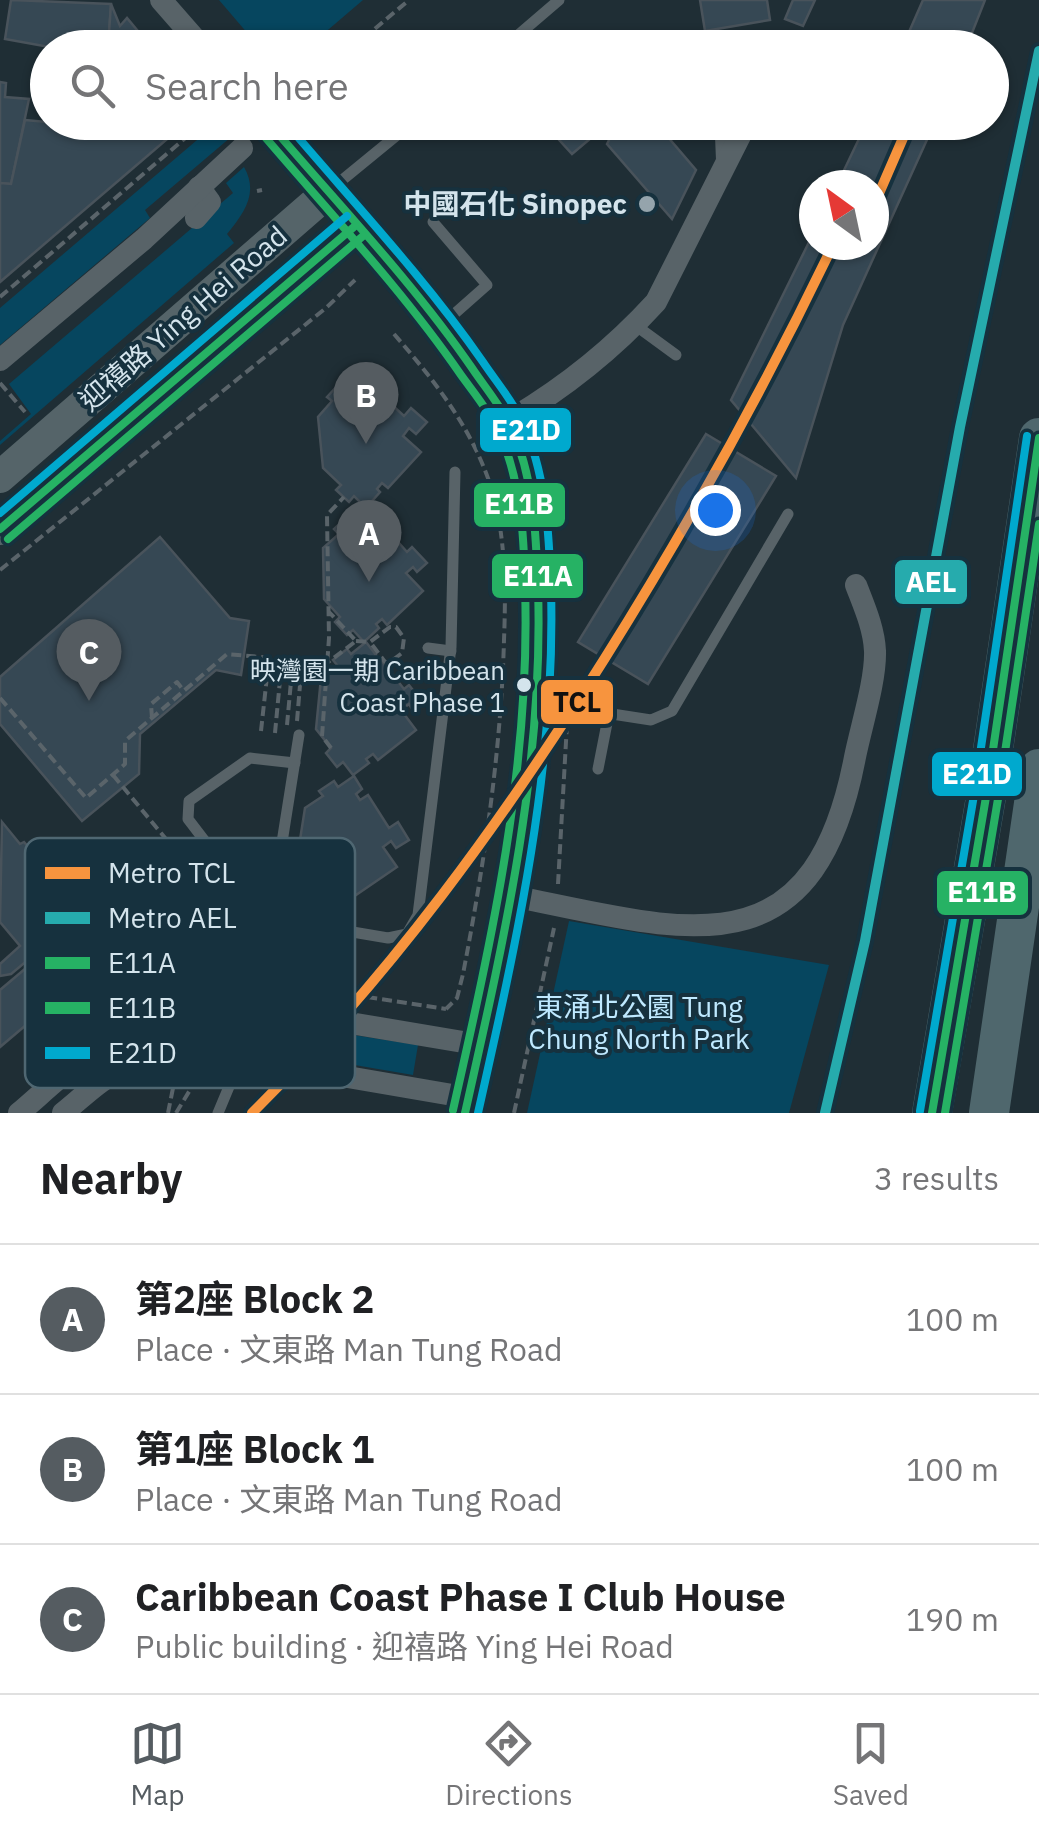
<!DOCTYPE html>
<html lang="en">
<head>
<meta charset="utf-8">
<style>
	:root { --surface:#fff; --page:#f2f2f2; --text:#202124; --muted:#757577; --line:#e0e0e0; --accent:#555c61 }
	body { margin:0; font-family:"IBM Plex Sans","Noto Sans TC",sans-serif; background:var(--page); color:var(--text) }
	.compass { position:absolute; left:799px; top:170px; width:90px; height:90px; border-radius:50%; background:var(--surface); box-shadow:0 2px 8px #0004; rotate:327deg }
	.you { position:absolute; left:715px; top:510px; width:35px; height:35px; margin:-25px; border:8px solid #fff; border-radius:50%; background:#1a73e8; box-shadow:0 0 0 15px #1a73e833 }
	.badge { display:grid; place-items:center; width:65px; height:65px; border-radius:50%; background:var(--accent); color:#fff; font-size:32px; font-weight:700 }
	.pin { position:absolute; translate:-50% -82px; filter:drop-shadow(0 2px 5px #0008) }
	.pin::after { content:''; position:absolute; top:52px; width:35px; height:30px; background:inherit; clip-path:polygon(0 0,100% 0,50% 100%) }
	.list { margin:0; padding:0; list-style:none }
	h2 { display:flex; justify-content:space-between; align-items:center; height:130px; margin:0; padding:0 40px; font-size:42px }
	h2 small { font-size:32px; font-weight:400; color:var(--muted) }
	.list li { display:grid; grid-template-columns:65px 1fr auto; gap:30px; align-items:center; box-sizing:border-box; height:150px; padding:0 40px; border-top:2px solid var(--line) }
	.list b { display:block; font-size:38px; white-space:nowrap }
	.list p { margin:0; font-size:32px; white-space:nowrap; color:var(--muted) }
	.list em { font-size:32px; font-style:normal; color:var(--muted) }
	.icon { flex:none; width:55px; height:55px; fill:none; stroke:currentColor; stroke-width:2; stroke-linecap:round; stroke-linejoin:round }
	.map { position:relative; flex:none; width:1039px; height:1113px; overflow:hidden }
	.search { position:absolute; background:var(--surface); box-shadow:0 2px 8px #0004; left:30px; right:30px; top:30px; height:110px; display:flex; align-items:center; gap:25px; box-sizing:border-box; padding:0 35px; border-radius:55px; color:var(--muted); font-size:38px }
	.sheet { height:580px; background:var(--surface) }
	nav { display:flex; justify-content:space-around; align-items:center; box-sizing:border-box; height:140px; border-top:2px solid var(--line); background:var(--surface); font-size:28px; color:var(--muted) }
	nav a { display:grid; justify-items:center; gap:5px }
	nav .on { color:var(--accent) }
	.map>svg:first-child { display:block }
</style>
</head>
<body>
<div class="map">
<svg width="1039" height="1113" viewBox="0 0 1039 1113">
	<rect width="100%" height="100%" fill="#1f2e35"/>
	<g fill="#06465f">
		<polygon points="219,0 363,0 308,47 260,48"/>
		<polygon points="217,123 231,137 145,210 150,218 0,345 0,308"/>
		<path d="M244 167C259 193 244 213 227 234L234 243 0 445V441L31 414 9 384 233 193 226 183Z"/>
		<polygon points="569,921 829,965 789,1113 527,1113"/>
		<polygon points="308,1028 418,1045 413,1075 302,1056 284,1043 284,1034"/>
	</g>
	<g fill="#364854" stroke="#49535b" stroke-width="2.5">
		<polygon points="11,0 111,4 108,48 55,48 5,39"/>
		<polygon points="700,0 767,0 770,20 705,31"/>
		<polygon points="793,0 815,0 803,26 785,19"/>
		<polygon points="923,0 985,0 966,48 902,48"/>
		<polygon points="111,4 120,26 127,18 152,48 108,48"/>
		<polygon points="0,82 6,83 5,97 29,99 11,184 0,183"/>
		<polygon points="25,120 58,123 187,122 0,282 0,183 11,184"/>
		<polygon points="564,122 600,122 604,127 572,154 552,132"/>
		<polygon points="612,122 655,122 696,170 672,219 607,144 616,126"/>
		<polygon points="867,122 935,122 843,325 796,478 731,400 814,232 814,245 874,245 874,185 837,185"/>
		<polygon points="357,374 369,385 364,391 370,396 376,390 404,416 411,408 427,422 416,434 409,428 403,436 421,452 388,488 382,483 377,489 380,492 366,508 354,496 349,502 336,490 341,485 323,468 318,417 332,401 327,397 339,384 344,388"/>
		<polygon points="706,434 776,476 648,684 578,642"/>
		<polygon points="366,508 376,520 370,525 375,531 383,525 407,552 412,547 427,563 417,572 413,567 406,573 423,591 387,625 382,619 376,624 379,628 364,642 353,630 347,635 335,622 340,617 324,599 323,548 339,534 334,529 347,517 351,521"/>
		<polygon points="160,537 230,618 249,621 241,675 216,670 140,734 139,774 82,821 0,724 0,677"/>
		<polygon points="366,642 376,655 369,660 374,666 381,660 404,689 409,685 422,702 412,709 409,704 401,710 416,730 378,760 373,754 366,759 369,763 353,775 343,762 337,767 326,753 331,748 316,729 321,678 337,665 333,660 347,649 351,654"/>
		<polygon points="354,776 362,789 356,794 360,800 368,795 389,828 398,822 409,840 396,848 391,841 383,847 397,867 356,895 351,888 345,892 348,896 330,908 321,894 315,898 305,883 311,879 297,859 305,808 323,796 319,791 334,781 338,787"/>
		<polygon points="2,822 20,844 24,842 105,935 95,942 89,966 78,981 0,1047 0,990 32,963 29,959 11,974 0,976 0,964 20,946 0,922"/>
	</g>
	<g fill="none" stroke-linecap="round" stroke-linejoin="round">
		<g stroke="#5a646a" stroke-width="4" stroke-dasharray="10 5" stroke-linecap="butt">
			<polyline points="352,48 409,0"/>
			<polyline points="325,134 329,131"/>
			<polyline points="257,191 262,190"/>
			<polyline points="0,297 204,122"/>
			<path d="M394 334C433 379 469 424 489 481 506 532 506 587 504 640 501 752 484 865 463 974L457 998 446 1009"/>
			<polyline points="0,383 25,412"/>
			<polyline points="0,570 326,308 355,280"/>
			<polyline points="356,641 370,642 390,627 396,627 404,638 402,653 390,662 385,662 370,642"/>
			<polyline points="0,698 86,798 125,764 125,741 227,654 327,663 356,641 329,612"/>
			<polyline points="152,718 151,704 177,682 184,691"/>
			<polyline points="297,721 302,661"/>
			<polyline points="287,725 293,660"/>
			<polyline points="261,731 269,658"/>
			<polyline points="275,733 282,659"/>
			<polyline points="331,748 322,736 329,638 327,515 344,497"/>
			<polyline points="113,775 214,897 195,986"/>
			<polyline points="558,884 567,724"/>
			<polyline points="214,897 225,906 245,935 234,942 218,918 223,895"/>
			<polyline points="268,972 274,974 283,984 446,1009"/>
			<polyline points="168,1113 174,1083"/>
			<polyline points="176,1113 190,1090"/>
			<polyline points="514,1113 554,928"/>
		</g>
		<g stroke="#586368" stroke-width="11">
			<polyline points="503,48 559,0"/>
			<polyline points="330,190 413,122"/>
			<polyline points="433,222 487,285 444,323"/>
			<polyline points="635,325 676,355"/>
			<polyline points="428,648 451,651"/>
			<polyline points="541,703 651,720 672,711 788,514"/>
			<polyline points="295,763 250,758 189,801 188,819 250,900 270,918 388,938 407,934 418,915 451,647 455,472"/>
			<polyline points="598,769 609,713"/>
			<polyline points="241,998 270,918 299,735"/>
			<polyline points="218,1113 236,1070"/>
		</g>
		<g stroke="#586368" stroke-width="22">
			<polyline points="161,0 203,48"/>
			<polyline points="268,122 327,193"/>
			<polyline points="721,122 726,136 727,160"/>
			<polyline points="196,218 210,202 199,187"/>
			<polyline points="0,360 144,239 242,148"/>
			<path d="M508 421C563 389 614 348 656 302L747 122"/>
			<path d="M512 896C683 930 813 978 855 757 861 727 876 680 875 651 874 628 864 606 856 585"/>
			<path d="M199 1015C190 1037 196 1054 215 1067"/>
			<polyline points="265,1020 308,1016 481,1045"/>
			<polyline points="262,1054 301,1069 470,1098"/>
			<path d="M19 1113C43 1093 89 1048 117 1038 138 1030 162 1030 184 1022 199 1016 207 1002 223 998 261 989 283 1039 253 1063 233 1079 209 1063 187 1061 169 1059 143 1063 126 1068 103 1076 82 1098 63 1113"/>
		</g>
		<g stroke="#556469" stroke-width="32">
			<polyline points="0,477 327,193 442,325 508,421 524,460 536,527 539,620 536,728 510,913 465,1113"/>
			<polyline points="0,529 355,226"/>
		</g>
		<g stroke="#4f676d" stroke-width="40">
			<polyline points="932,1113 986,797 1039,438"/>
			<polyline points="989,1113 1039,769"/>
		</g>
		<g stroke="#16313e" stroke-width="15">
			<g id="bus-1">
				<path d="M268 122C337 203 412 281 472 368 484 386 500 405 510 425 534 476 536 532 538 588 544 767 504 940 465 1113"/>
				<polyline points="0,529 355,226"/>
				<polyline points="932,1113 986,797 1039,438"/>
			</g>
		</g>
		<g stroke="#16313e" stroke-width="15">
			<g id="bus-2">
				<path d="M259 130C327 210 401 288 461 375 474 393 490 412 499 432 521 481 524 534 525 587 531 765 492 938 453 1110"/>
				<polyline points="8,539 363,236"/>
				<polyline points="945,1113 998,799 1039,524"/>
			</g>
		</g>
		<g stroke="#16313e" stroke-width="15">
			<g id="bus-3">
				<path d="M285 122C352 201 424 277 483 362 495 380 511 399 521 419 546 472 549 531 551 589 556 767 517 940 478 1113"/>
				<polyline points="0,513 347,216"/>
				<polyline points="920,1111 974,795 1027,436"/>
			</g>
		</g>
		<use href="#bus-1" stroke="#26b264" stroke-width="8"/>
		<use href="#bus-2" stroke="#26b264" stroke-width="8"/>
		<use href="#bus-3" stroke="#00a9ce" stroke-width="8"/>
		<g stroke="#16313e" stroke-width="18">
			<g id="metro-1">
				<polyline points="874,205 910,122"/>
				<path d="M252 1113C390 976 502 822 605 658 689 524 765 387 833 245"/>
			</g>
		</g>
		<g stroke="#16313e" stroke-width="18">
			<polyline id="metro-2" points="825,1113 865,941 960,427 1039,51"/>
		</g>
		<use href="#metro-1" stroke="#f7943e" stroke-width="10"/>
		<use href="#metro-2" stroke="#26abad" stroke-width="10"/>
	</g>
	<circle fill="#95a4ac" stroke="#16313e" stroke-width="4" cx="647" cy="204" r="10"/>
	<circle fill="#d4e4ec" stroke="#16313e" stroke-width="4" cx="524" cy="685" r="9"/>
	<g text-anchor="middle" stroke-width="8" stroke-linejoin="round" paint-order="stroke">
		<g font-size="26" fill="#d4e4ec" stroke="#16313e" text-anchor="end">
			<text x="505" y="680">映灣園一期 Caribbean<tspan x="505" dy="32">Coast Phase 1</tspan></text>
		</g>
		<g font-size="28" font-weight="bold" fill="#d4e4ec" stroke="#16313e" text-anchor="end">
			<text x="627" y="214">中國石化 Sinopec</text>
		</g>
		<g font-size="28" fill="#d4e4ec" stroke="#16313e">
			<text transform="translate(183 318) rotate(-41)" y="10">迎禧路 Ying Hei Road</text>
		</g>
		<g font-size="28" fill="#bfe9ff" stroke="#16313e">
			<text x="639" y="1017">東涌北公園 Tung<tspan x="639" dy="32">Chung North Park</tspan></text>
		</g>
	</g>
	<rect x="25" y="838" width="330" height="250" rx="15" fill="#16313e" stroke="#4f6772" stroke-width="2.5"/>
	<rect x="45" y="867" width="45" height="12" fill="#f7943e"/>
	<rect x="45" y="912" width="45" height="12" fill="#26abad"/>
	<rect x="45" y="957" width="45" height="12" fill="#26b264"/>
	<rect x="45" y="1002" width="45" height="12" fill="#26b264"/>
	<rect x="45" y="1047" width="45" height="12" fill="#00a9ce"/>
	<g font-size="28" fill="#d4e4ec">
		<text x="108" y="883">Metro TCL</text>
		<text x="108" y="928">Metro AEL</text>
		<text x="108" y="973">E11A</text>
		<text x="108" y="1018">E11B</text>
		<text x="108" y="1063">E21D</text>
	</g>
	<g stroke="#16313e" stroke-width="4">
		<rect x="478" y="406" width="95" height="48" rx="10" fill="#00a9ce"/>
		<rect x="472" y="481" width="95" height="48" rx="10" fill="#26b264"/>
		<rect x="490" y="552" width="95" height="48" rx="10" fill="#26b264"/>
		<rect x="893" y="558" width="76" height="48" rx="10" fill="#26abad"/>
		<rect x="539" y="678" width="76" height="48" rx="10" fill="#f7943e"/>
		<rect x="930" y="750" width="94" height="48" rx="10" fill="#00a9ce"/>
		<rect x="935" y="869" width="95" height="48" rx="10" fill="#26b264"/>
	</g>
	<g font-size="28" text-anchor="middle" font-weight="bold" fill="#fff">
		<text x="526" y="440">E21D</text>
		<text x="519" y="514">E11B</text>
		<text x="538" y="586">E11A</text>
		<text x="931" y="592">AEL</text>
		<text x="977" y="784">E21D</text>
		<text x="982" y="902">E11B</text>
	</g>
	<g font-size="28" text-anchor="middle" font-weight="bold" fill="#111">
		<text x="577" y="712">TCL</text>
	</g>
</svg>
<svg class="compass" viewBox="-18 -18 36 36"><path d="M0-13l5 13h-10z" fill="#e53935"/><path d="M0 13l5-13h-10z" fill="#757577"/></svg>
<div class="you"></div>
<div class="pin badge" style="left:369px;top:582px">A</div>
<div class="pin badge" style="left:366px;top:444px">B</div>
<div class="pin badge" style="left:89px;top:701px">C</div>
<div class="search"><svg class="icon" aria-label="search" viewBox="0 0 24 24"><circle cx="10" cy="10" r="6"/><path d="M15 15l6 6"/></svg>Search here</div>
</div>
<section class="sheet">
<h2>Nearby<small>3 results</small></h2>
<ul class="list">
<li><span class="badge">A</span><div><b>第2座 Block 2</b><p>Place · 文東路 Man Tung Road</p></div><em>100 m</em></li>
<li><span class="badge">B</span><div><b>第1座 Block 1</b><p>Place · 文東路 Man Tung Road</p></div><em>100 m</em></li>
<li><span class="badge">C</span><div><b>Caribbean Coast Phase I Club House</b><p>Public building · 迎禧路 Ying Hei Road</p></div><em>190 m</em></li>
</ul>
</section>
<nav>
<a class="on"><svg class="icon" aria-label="map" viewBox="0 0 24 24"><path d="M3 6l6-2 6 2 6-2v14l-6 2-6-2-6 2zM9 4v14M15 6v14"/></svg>Map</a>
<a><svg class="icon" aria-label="directions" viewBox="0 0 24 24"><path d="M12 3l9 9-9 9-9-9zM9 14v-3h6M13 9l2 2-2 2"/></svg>Directions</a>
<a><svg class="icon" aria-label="saved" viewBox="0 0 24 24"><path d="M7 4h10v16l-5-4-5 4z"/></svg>Saved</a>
</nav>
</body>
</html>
